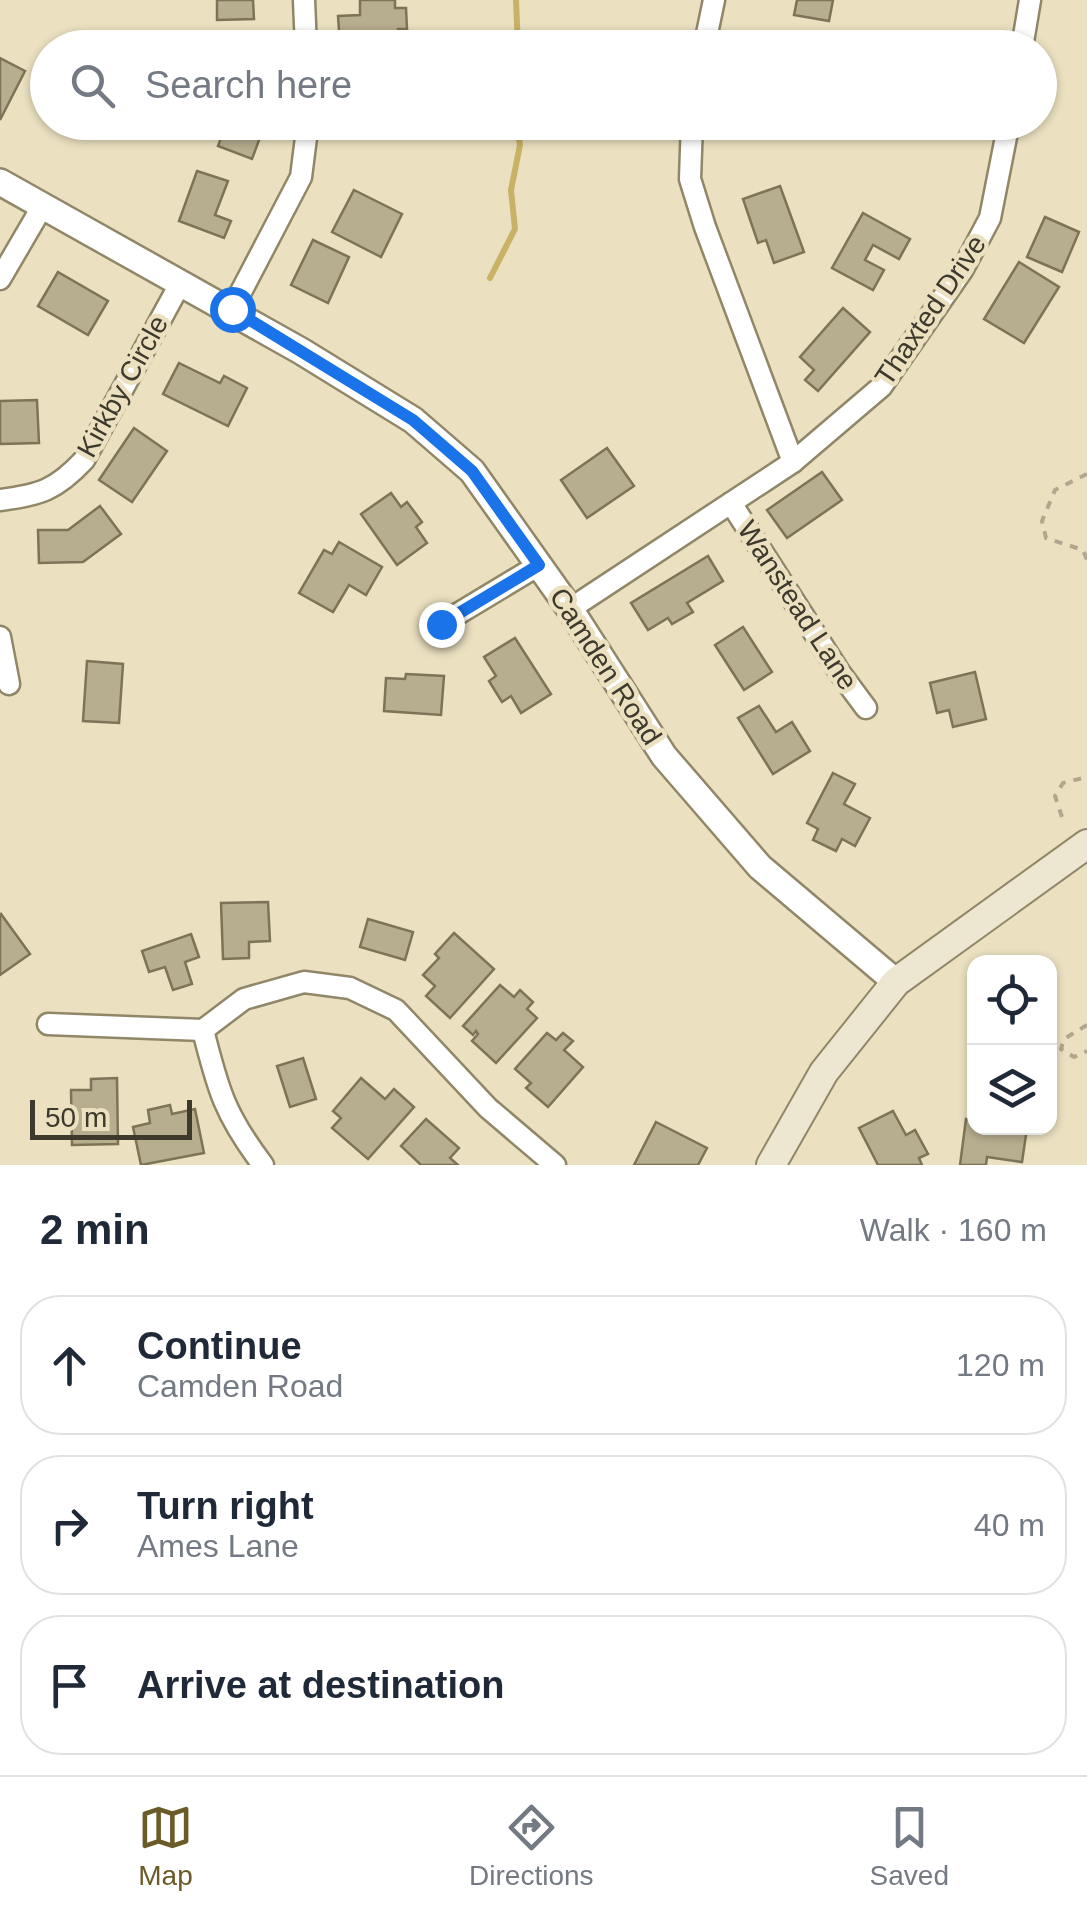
<!DOCTYPE html>
<html lang="en">
<head>
<meta charset="utf-8">
<style>
	:root { --surface:#fff; --page:#f6f6f7; --text:#1f2937; --muted:#747a83; --line:#e0e1e3; --accent:#6a5b28 }
	body { margin:0; font-family:Helvetica,sans-serif; background:var(--page); color:var(--text) }
	.controls { position:absolute; right:30px; bottom:30px; display:grid; overflow:hidden; border-radius:20px; box-shadow:0 2px 8px #0004 }
	.controls button { width:90px; height:90px; display:grid; place-items:center; padding:0; border:0; border-bottom:2px solid var(--line); background:var(--surface); color:var(--text); font:50px sans-serif }
	.scale { position:absolute; left:30px; bottom:25px; width:162px; box-sizing:border-box; padding-left:10px; border:5px solid #3d392c; border-top:0; font-size:28px; line-height:35px; white-space:nowrap; color:#3d392c; -webkit-text-stroke:8px #ebe1c1; paint-order:stroke }
	.stop { position:absolute; width:30px; height:30px; margin:-22px; border:8px solid #1a73e8; border-radius:50%; background:#fff }
	.stop.end { background:#1a73e8; border-color:#fff; box-shadow:0 2px 10px #0008 }
	.list { margin:0; padding:0; list-style:none }
	h2 { display:flex; justify-content:space-between; align-items:center; height:130px; margin:0; padding:0 40px; font-size:42px }
	h2 small { font-size:32px; font-weight:400; color:var(--muted) }
	.list li { display:grid; grid-template-columns:65px 1fr auto; gap:30px; align-items:center; box-sizing:border-box; height:140px; margin:0 20px 20px; padding:0 20px; border:2px solid var(--line); border-radius:40px }
	.list b { display:block; font-size:38px; white-space:nowrap }
	.list p { margin:0; font-size:32px; white-space:nowrap; color:var(--muted) }
	.list em { font-size:32px; font-style:normal; color:var(--muted) }
	.icon { flex:none; width:55px; height:55px; fill:none; stroke:currentColor; stroke-width:2; stroke-linecap:round; stroke-linejoin:round }
	.map { position:relative; flex:none; width:1087px; height:1165px; overflow:hidden }
	.search { position:absolute; background:var(--surface); box-shadow:0 2px 8px #0004; left:30px; right:30px; top:30px; height:110px; display:flex; align-items:center; gap:25px; box-sizing:border-box; padding:0 35px; border-radius:55px; color:var(--muted); font-size:38px }
	.sheet { height:610px; background:var(--surface) }
	nav { display:flex; justify-content:space-around; align-items:center; box-sizing:border-box; height:140px; border-top:2px solid var(--line); background:var(--surface); font-size:28px; color:var(--muted) }
	nav a { display:grid; justify-items:center; gap:5px }
	nav .on { color:var(--accent) }
	.map>svg:first-child { display:block }
</style>
</head>
<body>
<div class="map">
<svg width="1087" height="1165" viewBox="0 0 1087 1165">
	<rect width="100%" height="100%" fill="#ebe1c1"/>
	<g fill="none" stroke-linecap="round" stroke-linejoin="round">
		<g stroke="#c9b165" stroke-width="6">
			<polyline points="516,0 518,48"/>
			<polyline points="490,278 515,229 511,190 520,145 516,122"/>
		</g>
	</g>
	<g fill="#b7ad8f" stroke="#7d7457" stroke-width="2.5">
		<polygon points="217,0 253,0 254,19 217,20"/>
		<polygon points="360,0 395,0 395,8 406,8 407,29 398,29 398,42 340,45 338,16 360,15"/>
		<polygon points="797,0 833,0 829,21 794,15"/>
		<polygon points="260,37 261,48 206,48 206,40"/>
		<polygon points="780,38 830,41 830,48 780,48"/>
		<polygon points="0,58 25,71 0,120"/>
		<polygon points="227,122 265,124 252,159 218,146"/>
		<polygon points="197,171 228,181 215,215 231,221 224,238 179,221"/>
		<polygon points="780,186 804,252 774,263 766,240 758,243 743,199"/>
		<polygon points="354,190 402,214 381,257 332,232"/>
		<polygon points="863,213 910,239 899,259 873,245 865,260 884,270 873,290 832,268"/>
		<polygon points="1045,217 1079,232 1062,272 1027,257"/>
		<polygon points="313,240 349,257 328,303 291,285"/>
		<polygon points="1019,262 1059,287 1024,343 984,319"/>
		<polygon points="58,272 108,301 88,335 38,306"/>
		<polygon points="843,308 870,332 818,391 805,380 814,370 800,357"/>
		<polygon points="179,363 220,383 224,376 247,388 228,426 163,394"/>
		<polygon points="37,400 39,443 0,444 0,401"/>
		<polygon points="134,428 167,451 132,502 99,480"/>
		<polygon points="607,448 634,486 587,518 561,480"/>
		<polygon points="822,472 842,500 787,538 767,510"/>
		<polygon points="391,493 401,507 407,502 422,522 416,527 427,543 397,565 361,514"/>
		<polygon points="100,506 121,534 83,562 39,563 38,530 68,530"/>
		<polygon points="339,542 382,567 366,595 349,585 333,612 299,593 324,550 332,554"/>
		<polygon points="708,556 723,581 687,603 693,612 672,624 668,618 648,630 631,603"/>
		<polygon points="743,627 772,672 744,690 715,645"/>
		<polygon points="515,638 551,694 521,713 511,696 502,702 489,681 496,676 484,657"/>
		<polygon points="87,661 123,664 119,723 83,721"/>
		<polygon points="975,672 986,719 953,727 949,710 937,713 930,683"/>
		<polygon points="406,674 444,676 441,715 384,711 386,678 405,679"/>
		<polygon points="759,706 776,732 792,722 810,751 773,774 738,718"/>
		<polygon points="833,773 855,784 844,804 870,818 855,846 842,839 836,851 813,840 818,829 807,823"/>
		<polygon points="268,902 270,941 249,942 249,958 223,959 221,903"/>
		<polygon points="1,914 30,954 0,975 0,915"/>
		<polygon points="368,919 413,932 405,960 360,947"/>
		<polygon points="454,933 494,969 450,1018 426,996 435,986 423,975 439,958 435,954"/>
		<polygon points="191,934 199,957 185,962 192,984 173,990 165,967 149,972 142,951"/>
		<polygon points="500,985 514,997 520,990 533,1002 527,1009 537,1018 496,1063 472,1041 478,1034 476,1031 473,1035 463,1026"/>
		<polygon points="547,1033 556,1040 563,1033 573,1041 564,1050 583,1067 548,1107 526,1088 531,1083 515,1069"/>
		<polygon points="303,1058 316,1099 290,1107 277,1066"/>
		<polygon points="117,1078 118,1144 72,1145 71,1090 91,1090 91,1079"/>
		<polygon points="361,1078 385,1099 394,1089 414,1107 368,1159 332,1128 341,1118 333,1111"/>
		<polygon points="170,1105 172,1114 195,1109 204,1153 141,1165 133,1127 150,1123 148,1110"/>
		<polygon points="893,1111 906,1135 915,1130 928,1154 919,1158 922,1165 878,1165 859,1128"/>
		<polygon points="426,1119 459,1148 450,1158 458,1165 421,1165 401,1146"/>
		<polygon points="966,1119 974,1120 974,1128 1027,1128 1022,1162 987,1157 986,1165 960,1165"/>
		<polygon points="656,1122 707,1148 698,1165 634,1165"/>
	</g>
	<g fill="none" stroke-linecap="round" stroke-linejoin="round">
		<g stroke="#908769" stroke-width="25">
			<g id="minor">
				<polyline points="304,0 306,48"/>
				<polyline points="704,48 714,0"/>
				<polyline points="1022,48 1030,0"/>
				<polyline points="692,122 690,179 705,227 793,462"/>
				<polyline points="0,279 42,207"/>
				<polyline points="232,309 301,177 308,122"/>
				<path d="M0 500C40 495 56 490 84 460L181 282"/>
				<polyline points="731,503 840,673 866,708"/>
				<polyline points="570,609 793,462 881,387 963,269 990,218 1009,122"/>
				<polyline points="441,624 539,565"/>
				<polyline points="0,637 9,684"/>
				<polyline points="48,1024 203,1030"/>
				<polyline points="203,1030 244,999 304,982 350,988 396,1010 488,1108 555,1165"/>
				<path d="M203 1030C218 1090 225 1115 263 1165"/>
			</g>
		</g>
		<g stroke="#908769" stroke-width="30">
			<polyline id="tertiary" points="0,182 301,351 413,420 472,471 570,609 664,756 760,867 896,982"/>
		</g>
		<g stroke="#908769" stroke-width="32">
			<polyline id="secondary" points="771,1165 824,1072 896,982 1087,844"/>
		</g>
		<g stroke="#b0a88e" stroke-width="4" stroke-dasharray="8 8" stroke-linecap="butt">
			<polyline points="1087,474 1055,490 1042,521 1046,538 1083,550 1087,560"/>
			<polyline points="1062,817 1055,796 1063,783 1087,777"/>
			<polyline points="1087,1025 1064,1039 1061,1049 1074,1057 1087,1051"/>
		</g>
		<use href="#minor" stroke="#fff" stroke-width="20"/>
		<use href="#tertiary" stroke="#fff" stroke-width="25"/>
		<use href="#secondary" stroke="#ede6d1" stroke-width="28"/>
	</g>
	<g fill="none" stroke-linecap="round" stroke-linejoin="round">
		<polyline stroke="#1a73e8" stroke-width="12" points="232,309 413,420 472,471 539,565 441,624"/>
	</g>
	<g text-anchor="middle" stroke-width="9" stroke-linejoin="round" paint-order="stroke">
		<g font-size="28" fill="#3d392c" stroke="#ebe1c1">
			<text transform="translate(930 310) rotate(-56)" y="10">Thaxted Drive</text>
			<text transform="translate(122 386) rotate(-61)" y="10">Kirkby Circle</text>
			<text transform="translate(798 605) rotate(57)" y="10">Wanstead Lane</text>
			<text transform="translate(606 666) rotate(57)" y="10">Camden Road</text>
		</g>
	</g>
</svg>
<div class="controls">
<button><svg class="icon" aria-label="locate" viewBox="0 0 24 24"><circle cx="12" cy="12" r="6"/><path d="M12 2v4M12 18v4M2 12h4M18 12h4"/></svg></button>
<button><svg class="icon" aria-label="layers" viewBox="0 0 24 24"><path d="M12 4l9 5-9 5-9-5zM3 14l9 5 9-5"/></svg></button>
</div>
<div class="scale">50 m</div>
<div class="stop" style="left:232px;top:309px"></div>
<div class="stop end" style="left:441px;top:624px"></div>
<div class="search"><svg class="icon" aria-label="search" viewBox="0 0 24 24"><circle cx="10" cy="10" r="6"/><path d="M15 15l6 6"/></svg>Search here</div>
</div>
<section class="sheet">
<h2>2 min<small>Walk · 160 m</small></h2>
<ul class="list">
<li><svg class="icon" aria-label="ahead" viewBox="0 0 24 24"><path d="M12 20V5M6 11l6-6 6 6"/></svg><div><b>Continue</b><p>Camden Road</p></div><em>120 m</em></li>
<li><svg class="icon" aria-label="right" viewBox="0 0 24 24"><path d="M7 20v-9h11M14 6l5 5-5 5"/></svg><div><b>Turn right</b><p>Ames Lane</p></div><em>40 m</em></li>
<li><svg class="icon" aria-label="arrive" viewBox="0 0 24 24"><path d="M6 21V4h12l-3 4 3 4H6"/></svg><div><b>Arrive at destination</b></div></li>
</ul>
</section>
<nav>
<a class="on"><svg class="icon" aria-label="map" viewBox="0 0 24 24"><path d="M3 6l6-2 6 2 6-2v14l-6 2-6-2-6 2zM9 4v14M15 6v14"/></svg>Map</a>
<a><svg class="icon" aria-label="directions" viewBox="0 0 24 24"><path d="M12 3l9 9-9 9-9-9zM9 14v-3h6M13 9l2 2-2 2"/></svg>Directions</a>
<a><svg class="icon" aria-label="saved" viewBox="0 0 24 24"><path d="M7 4h10v16l-5-4-5 4z"/></svg>Saved</a>
</nav>
</body>
</html>
